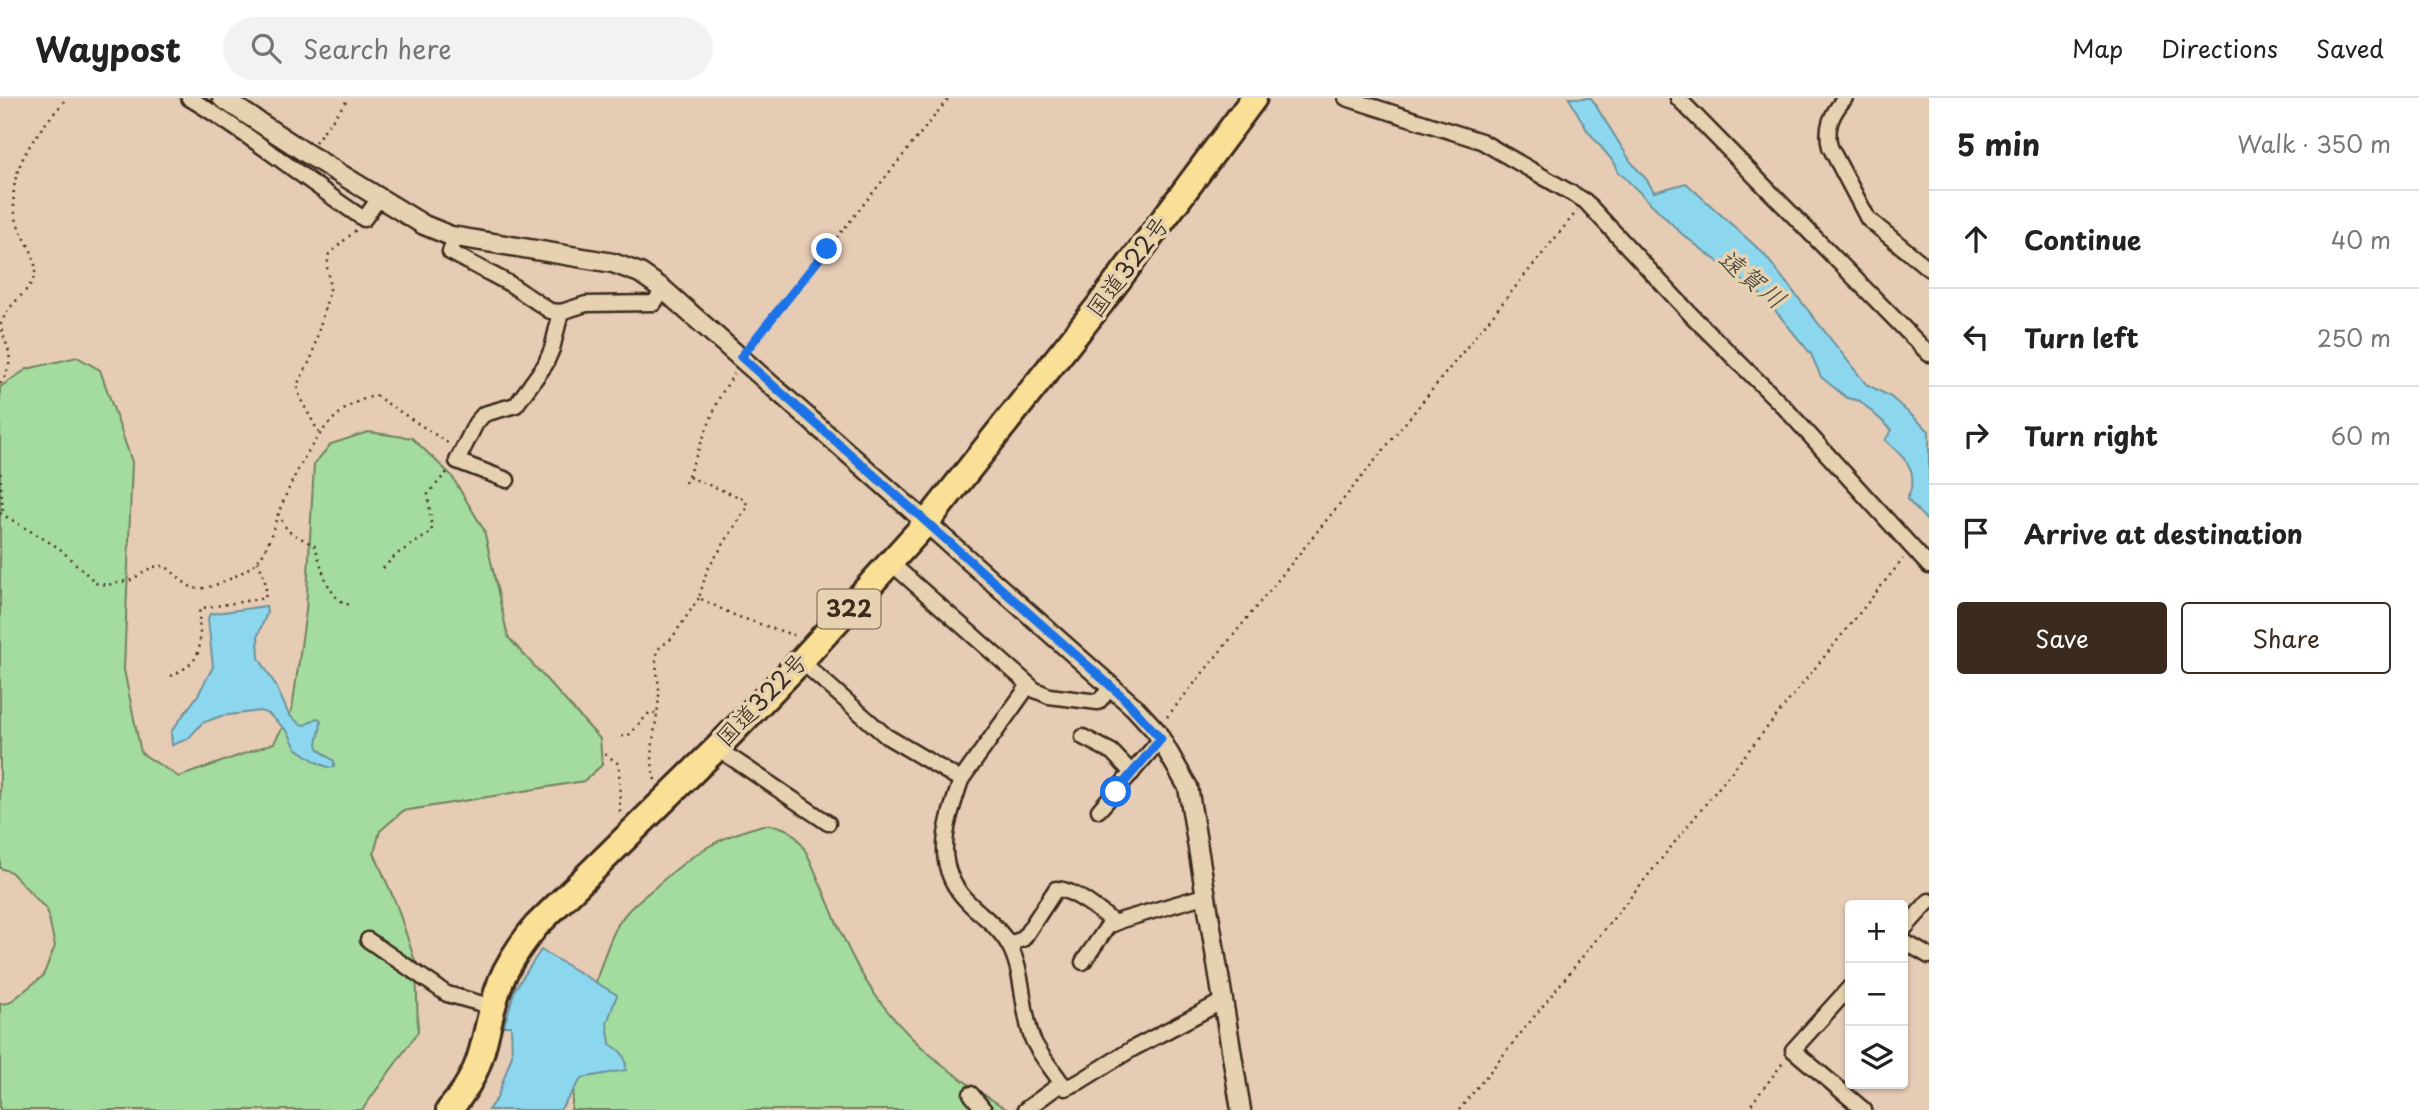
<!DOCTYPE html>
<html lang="en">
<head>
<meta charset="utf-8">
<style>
	:root { --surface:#fff; --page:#f2f2f2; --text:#222; --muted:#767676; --line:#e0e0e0; --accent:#3b2a1e }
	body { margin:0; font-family:"Playpen Sans","Klee One",sans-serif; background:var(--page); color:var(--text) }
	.controls { position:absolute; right:21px; bottom:21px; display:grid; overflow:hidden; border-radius:7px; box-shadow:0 2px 5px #0004 }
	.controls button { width:63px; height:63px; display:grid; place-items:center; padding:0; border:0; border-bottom:2px solid var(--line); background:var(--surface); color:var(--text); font:35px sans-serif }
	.stop { position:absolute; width:21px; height:21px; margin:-16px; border:5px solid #1a73e8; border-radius:50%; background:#fff }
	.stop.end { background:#1a73e8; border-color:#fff; box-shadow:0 2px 7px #0008 }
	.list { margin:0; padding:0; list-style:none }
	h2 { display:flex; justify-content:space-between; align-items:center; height:91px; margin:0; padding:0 28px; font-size:30px }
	h2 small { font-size:23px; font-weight:400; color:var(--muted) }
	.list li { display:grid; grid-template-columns:46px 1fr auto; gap:21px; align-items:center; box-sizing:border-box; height:98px; padding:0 28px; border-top:2px solid var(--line) }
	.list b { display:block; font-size:26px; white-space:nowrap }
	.list em { font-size:23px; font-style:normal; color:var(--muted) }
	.actions { display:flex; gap:14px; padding:21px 28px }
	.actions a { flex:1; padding:16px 0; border:2px solid var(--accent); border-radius:7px; text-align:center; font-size:24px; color:var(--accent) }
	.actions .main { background:var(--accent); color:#fff }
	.icon { flex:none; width:38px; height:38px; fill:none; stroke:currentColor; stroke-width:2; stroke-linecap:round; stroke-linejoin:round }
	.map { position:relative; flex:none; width:1929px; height:1012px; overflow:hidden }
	header { display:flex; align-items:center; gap:42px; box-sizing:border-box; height:98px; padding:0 35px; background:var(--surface); border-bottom:2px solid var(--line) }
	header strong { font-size:33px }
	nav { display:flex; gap:38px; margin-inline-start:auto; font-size:24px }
	.search { width:490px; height:63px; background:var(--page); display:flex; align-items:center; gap:18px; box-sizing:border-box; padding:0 24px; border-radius:38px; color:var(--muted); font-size:26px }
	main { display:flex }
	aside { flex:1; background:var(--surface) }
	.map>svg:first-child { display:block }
</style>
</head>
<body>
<header>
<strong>Waypost</strong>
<div class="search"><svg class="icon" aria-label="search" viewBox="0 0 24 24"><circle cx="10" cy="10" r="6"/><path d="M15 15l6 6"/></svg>Search here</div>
<nav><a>Map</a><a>Directions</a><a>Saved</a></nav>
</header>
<main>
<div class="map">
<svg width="1929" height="1012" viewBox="0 0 1929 1012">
	<rect width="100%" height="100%" fill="#e6cbb5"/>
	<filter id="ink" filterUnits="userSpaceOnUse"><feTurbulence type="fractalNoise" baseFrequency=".0143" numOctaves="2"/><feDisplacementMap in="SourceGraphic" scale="14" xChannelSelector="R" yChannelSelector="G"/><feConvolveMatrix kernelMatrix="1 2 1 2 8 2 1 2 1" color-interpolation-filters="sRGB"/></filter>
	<g filter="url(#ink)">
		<g fill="#a4db9e" stroke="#70825e" stroke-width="2">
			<polygon points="77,259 100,272 132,364 124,572 141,655 179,679 274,645 292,612 306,513 314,366 331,346 368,334 412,340 451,377 484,432 508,539 600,641 602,667 584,683 403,713 380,733 374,755 397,808 416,866 418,934 362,1012 0,1012 0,906 9,905 43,878 55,848 47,812 11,774 0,770 0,289 27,271"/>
			<path d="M763 727C774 727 784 728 793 736 807 749 815 775 823 792 840 832 855 872 882 906 916 951 961 983 1008 1012H571C578 957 592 879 616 830 625 813 639 802 653 791 690 758 714 740 763 727Z"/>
		</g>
		<g fill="#8dd7ee" stroke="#6c929b" stroke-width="2">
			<path d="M1569 0H1591L1631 64 1647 82 1654 94 1686 85 1763 155 1866 286 1891 299 1929 333V425L1907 401C1921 372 1906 362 1885 342L1892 332 1860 303 1847 300 1821 279 1811 256 1765 200 1682 136 1622 77 1618 75 1616 67 1587 32Z"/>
			<path d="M266 508 267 515 258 537 259 560 276 588 289 617 300 626 305 627 317 620 321 622C321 648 306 644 334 663V669L330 670 318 665 296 650 288 634 269 616 260 613 221 618 202 625 188 641 172 647 171 634 198 597 213 569 208 521 210 516Z"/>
			<path d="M541 852 617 897 607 925 610 946C622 953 626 958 626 972L582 980 560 1012H488L497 1000 512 957 511 928H504L515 891Z"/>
		</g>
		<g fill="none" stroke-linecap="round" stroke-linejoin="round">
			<g stroke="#3b2a1e" stroke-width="19">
				<g id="minor">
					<path d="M189 0C250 36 305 82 364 121L380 99"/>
					<polyline points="1346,0 1481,43 1585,103 1695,221 1785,310 1929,468"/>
					<polyline points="1678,0 1929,256"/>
					<path d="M1845 0C1832 15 1825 29 1830 49L1868 121 1929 171"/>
					<polyline points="455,139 450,154 510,186 550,213 561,214 586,206 654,205 663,191"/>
					<polyline points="507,382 457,363 476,325 484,316 516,307 545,267 552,251 561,214"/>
					<polyline points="891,465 1035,592 1049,598 1098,604 1112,589"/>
					<path d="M801 563 886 638 961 682C946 728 930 769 971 807 986 821 1002 832 1011 851 1024 878 1022 912 1032 940 1039 957 1055 974 1065 990L1079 984 1132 951 1223 903"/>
					<polyline points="1083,639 1112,654 1132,675"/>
					<polyline points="717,650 828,725"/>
					<polyline points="961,682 1029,587"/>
					<polyline points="1099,712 1161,641"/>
					<polyline points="1903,832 1929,803"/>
					<polyline points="368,842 447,896 493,909"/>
					<polyline points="1903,843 1929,858"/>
					<path d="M1009 846 1023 841 1056 791C1074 791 1101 814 1114 825"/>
					<polyline points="1083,864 1108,828 1122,822 1207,797"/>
					<polyline points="1850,889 1793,952 1864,1012"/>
					<polyline points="971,996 984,1012"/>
					<polyline points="1025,1012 1062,985"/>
				</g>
			</g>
			<g stroke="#3b2a1e" stroke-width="23">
				<polyline id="tertiary" points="222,0 306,55 424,127 451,138 613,165 640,175 663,191 1134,609 1156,633 1188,689 1241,1012"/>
			</g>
			<g stroke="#3b2a1e" stroke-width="30">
				<path id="trunk" d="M449 1012C490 966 481 935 501 883 509 863 522 845 536 828L717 650 801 563 927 424 1101 205 1254 0"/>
			</g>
			<g stroke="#3b2a1e" stroke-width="2.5" stroke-dasharray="2 5" stroke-linecap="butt">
				<polyline points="315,44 349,0"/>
				<polyline points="749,249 949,0"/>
				<path d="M0 286C16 262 9 254 0 228 2 224 4 218 7 214 16 200 32 191 35 175 37 158 26 144 19 130 0 75 34 39 67 0"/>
				<polyline points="319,335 300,300 297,287 311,261 330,191 327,169 329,156 356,132"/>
				<polyline points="0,375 3,416"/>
				<polyline points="689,379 744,401 748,408 707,472 699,500 736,518 796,538"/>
				<polyline points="685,385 720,298 734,276"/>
				<path d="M0 415 59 450 96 485 107 487 131 482 152 469 164 468C174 473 185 488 194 490 209 494 252 472 260 460 269 448 273 430 278 416 296 372 325 306 376 298L451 347"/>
				<path d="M278 416 288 433 315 448C322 468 327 503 351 507"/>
				<polyline points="383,470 397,456 432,434 428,396 448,373"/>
				<path d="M171 578C206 561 200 550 199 514L203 510 265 500C268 488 263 475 258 464"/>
				<polyline points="1167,619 1577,113"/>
				<polyline points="622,638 628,638 650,614 657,616"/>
				<polyline points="605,656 619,666 620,717"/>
				<path d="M655 682C647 653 658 625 659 595 659 580 654 566 657 552L672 540 699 500"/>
				<polyline points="1459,1012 1903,461"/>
				<polyline points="1747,1012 1785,962"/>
			</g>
			<use href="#minor" stroke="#e6d2b0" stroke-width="14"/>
			<use href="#tertiary" stroke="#e6d2b0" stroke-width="18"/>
			<use href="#trunk" stroke="#fadf96" stroke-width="24"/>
		</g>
	</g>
	<g fill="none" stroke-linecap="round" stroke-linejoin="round" filter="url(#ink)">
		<polyline stroke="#1a73e8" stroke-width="9" points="827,151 741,259 1123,599 1161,641 1116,694"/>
	</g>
	<g text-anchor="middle" stroke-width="7" stroke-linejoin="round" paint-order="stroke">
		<rect fill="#e6d2b0" stroke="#6e5c4a" stroke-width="2" x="817.5" y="491.5" width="63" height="39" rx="5"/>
		<g font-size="23" font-weight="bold" fill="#3b2a1e">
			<text x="849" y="519">322</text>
		</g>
		<g font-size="24" fill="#3b2a1e" stroke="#e6d2b0">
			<text transform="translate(1128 169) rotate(-53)" y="8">国道322号</text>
			<text transform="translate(762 602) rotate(-46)" y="8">国道322号</text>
		</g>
		<g font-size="26" font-style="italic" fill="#47443d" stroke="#e6d2b0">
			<text transform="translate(1752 181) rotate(39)" y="9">遠賀川</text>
		</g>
	</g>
</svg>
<div class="controls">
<button>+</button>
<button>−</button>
<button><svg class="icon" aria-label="layers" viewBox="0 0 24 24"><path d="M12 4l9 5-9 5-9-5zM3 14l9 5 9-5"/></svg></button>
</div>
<div class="stop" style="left:1116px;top:694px"></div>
<div class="stop end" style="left:827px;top:151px"></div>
</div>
<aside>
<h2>5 min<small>Walk · 350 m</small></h2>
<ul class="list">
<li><svg class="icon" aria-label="ahead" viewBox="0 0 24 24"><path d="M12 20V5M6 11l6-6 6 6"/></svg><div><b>Continue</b></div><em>40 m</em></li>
<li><svg class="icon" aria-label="left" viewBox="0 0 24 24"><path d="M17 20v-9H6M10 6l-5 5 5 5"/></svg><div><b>Turn left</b></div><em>250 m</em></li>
<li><svg class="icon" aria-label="right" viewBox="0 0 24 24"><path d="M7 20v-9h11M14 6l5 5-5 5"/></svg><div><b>Turn right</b></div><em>60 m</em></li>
<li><svg class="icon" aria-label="arrive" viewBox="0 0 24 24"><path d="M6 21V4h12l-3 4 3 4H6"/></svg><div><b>Arrive at destination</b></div></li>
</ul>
<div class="actions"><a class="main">Save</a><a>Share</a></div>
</aside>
</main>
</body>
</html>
